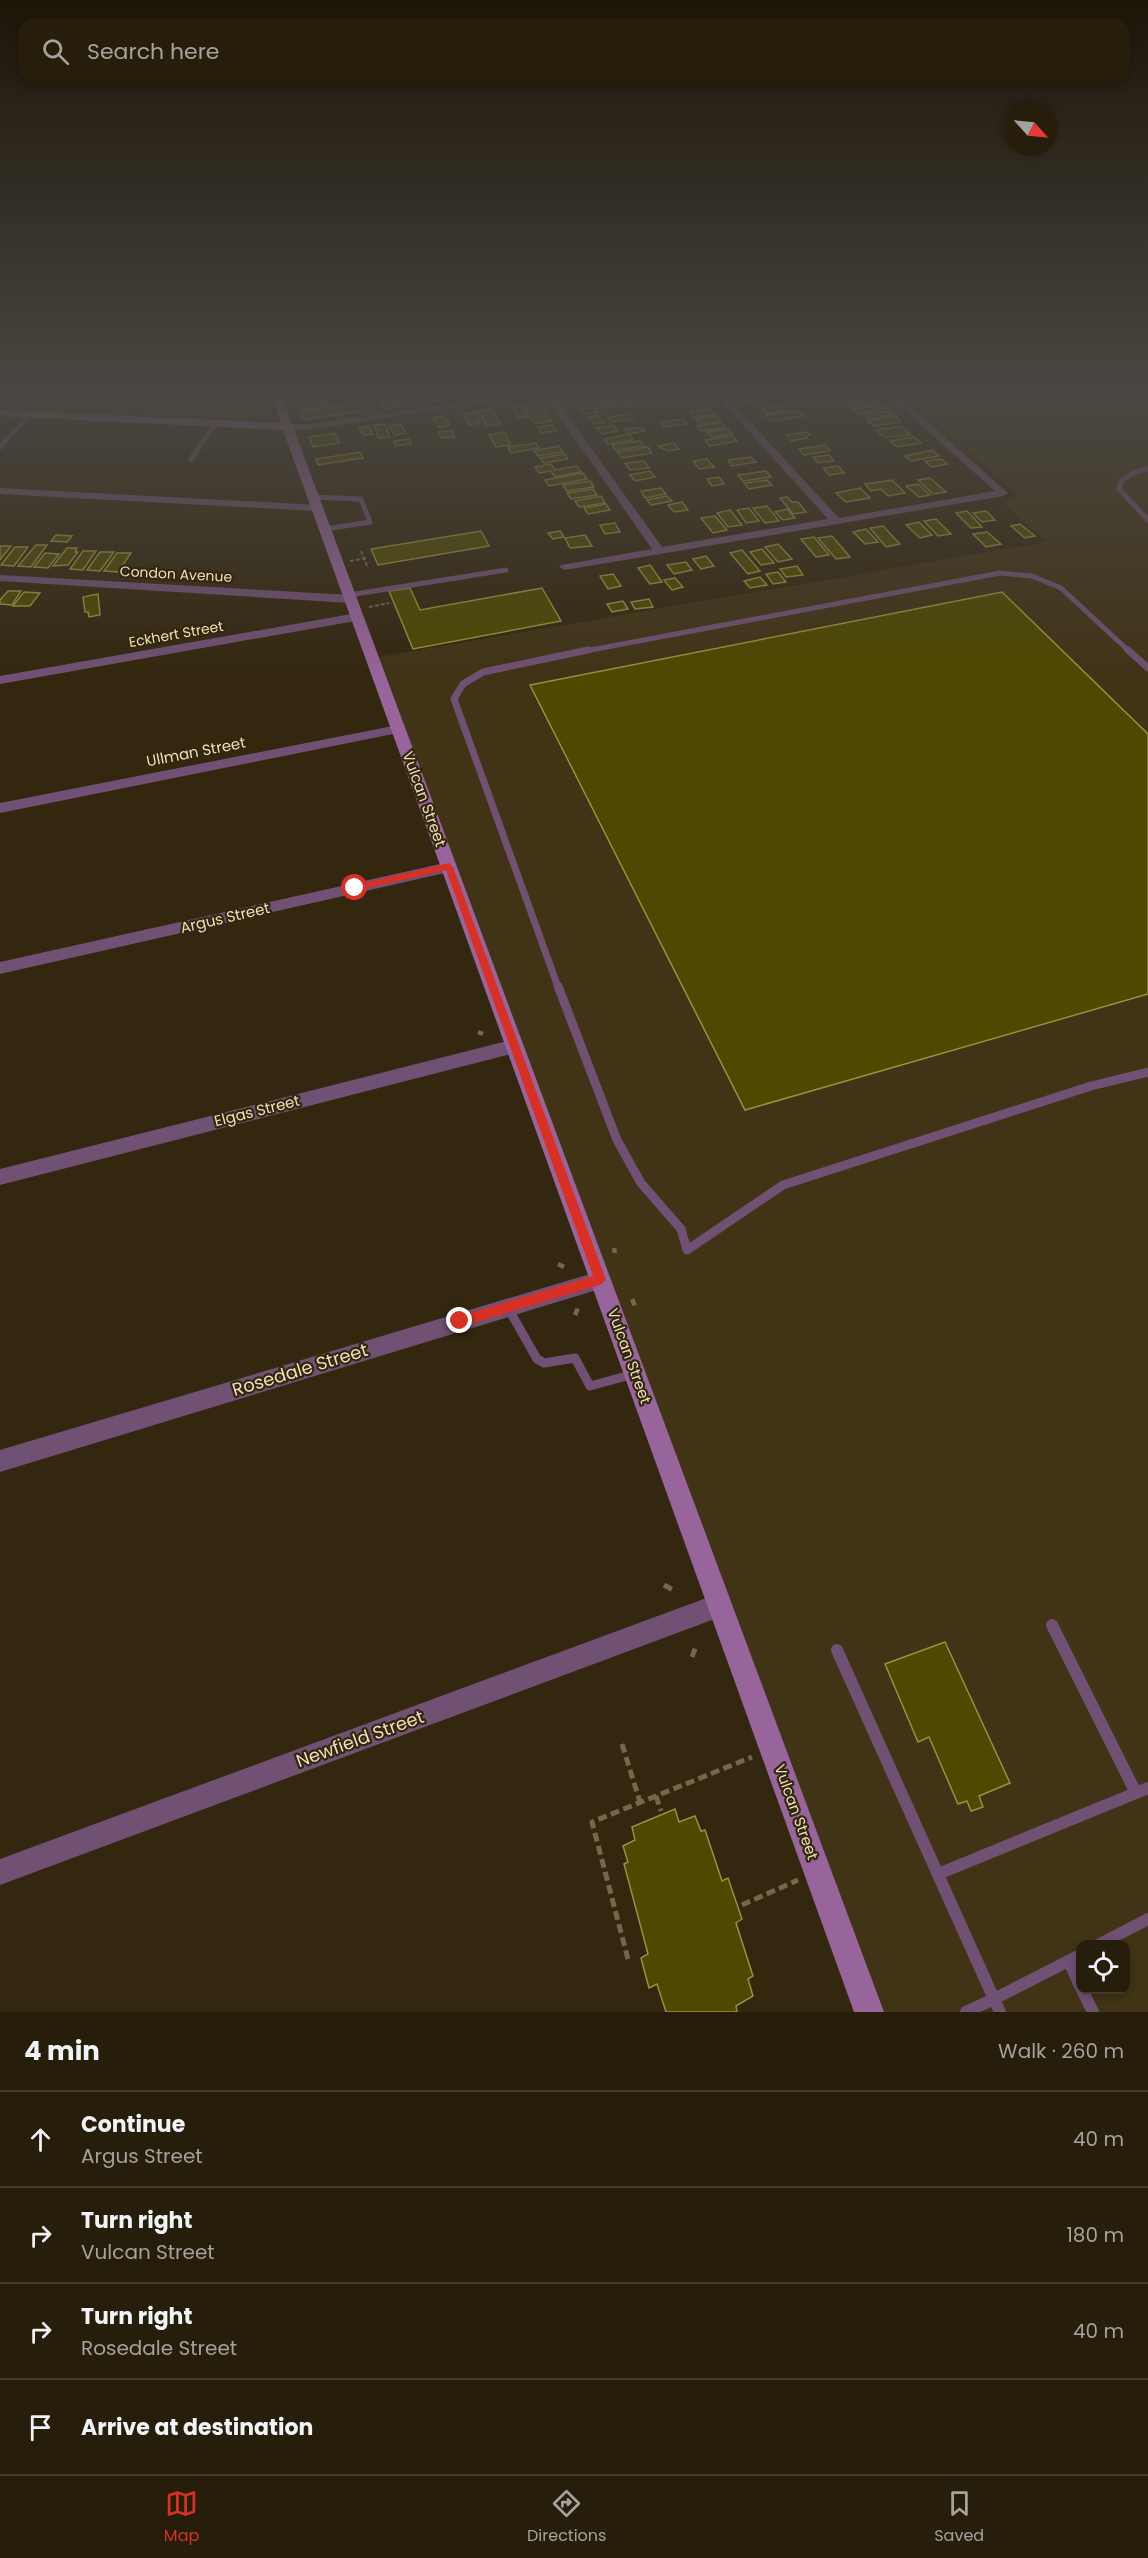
<!DOCTYPE html>
<html lang="en">
<head>
<meta charset="utf-8">
<style>
	:root { --surface:#261d0b; --page:#2e2614; --text:#f1f3f6; --muted:#a4a29d; --line:#423b2c; --accent:#d93025 }
	body { margin:0; font-family:Poppins,sans-serif; background:var(--page); color:var(--text) }
	.controls { position:absolute; right:18px; bottom:18px; display:grid; overflow:hidden; border-radius:12px; box-shadow:0 3px 9px #0003 }
	.controls button { width:54px; height:54px; display:grid; place-items:center; padding:0; border:0; border-bottom:2px solid var(--line); background:var(--surface); color:var(--text); font:30px sans-serif }
	.compass { position:absolute; left:1004px; top:102px; width:54px; height:54px; border-radius:50%; background:var(--surface); box-shadow:0 3px 9px #0003; rotate:117deg }
	.stop { position:absolute; width:18px; height:18px; margin:-14px; border:4px solid #d93025; border-radius:50%; background:#fff }
	.stop.end { background:#d93025; border-color:#fff; box-shadow:0 2px 6px #0008 }
	.list { margin:0; padding:0; list-style:none }
	h2 { display:flex; justify-content:space-between; align-items:center; height:78px; margin:0; padding:0 24px; font-size:26px }
	h2 small { font-size:20px; font-weight:400; color:var(--muted) }
	.list li { display:grid; grid-template-columns:39px 1fr auto; gap:18px; align-items:center; box-sizing:border-box; height:96px; padding:0 24px; border-top:2px solid var(--line) }
	.list b { display:block; font-size:22px; white-space:nowrap }
	.list p { margin:0; font-size:20px; white-space:nowrap; color:var(--muted) }
	.list em { font-size:20px; font-style:normal; color:var(--muted) }
	.icon { flex:none; width:33px; height:33px; fill:none; stroke:currentColor; stroke-width:2; stroke-linecap:round; stroke-linejoin:round }
	.map { position:relative; flex:none; width:1148px; height:2012px; overflow:hidden }
	.search { position:absolute; background:var(--surface); box-shadow:0 3px 9px #0003; left:18px; right:18px; top:18px; height:66px; display:flex; align-items:center; gap:15px; box-sizing:border-box; padding:0 21px; border-radius:18px; color:var(--muted); font-size:22px }
	.sheet { height:462px; background:var(--surface) }
	nav { display:flex; justify-content:space-around; align-items:center; box-sizing:border-box; height:84px; border-top:2px solid var(--line); background:var(--surface); font-size:16px; color:var(--muted) }
	nav a { display:grid; justify-items:center; gap:3px }
	nav .on { color:var(--accent) }
	.map>svg:first-child { display:block }
</style>
</head>
<body>
<div class="map">
<svg width="1148" height="2012" viewBox="0 0 1148 2012">
	<rect width="100%" height="100%" fill="#33270f"/>
	<path fill="#403316" fill-rule="evenodd" d="M906 396H1148V2012H874L372 658 1046 542 1001 501 1020 496ZM1080 1944H1126V1990H1080Z"/>
	<polygon fill="#43320b" points="0,396 265,396 271,414 267,419 257,420 0,408"/>
	<g fill="#4e4800" stroke="#98913d" stroke-width="1.5">
		<polygon points="321,396 326,407 302,410 297,398"/>
		<polygon points="378,396 395,396 400,406 384,409"/>
		<polygon points="425,396 463,396 463,397 428,402"/>
		<polygon points="602,396 610,407 599,408 590,397"/>
		<polygon points="606,396 619,396 628,406 614,406"/>
		<polygon points="623,396 637,396 643,404 632,406"/>
		<polygon points="774,396 745,402 740,397 745,396"/>
		<polygon points="586,398 597,412 584,414 573,400"/>
		<polygon points="875,398 880,403 853,407 848,401"/>
		<polygon points="539,403 552,421 535,424 523,405"/>
		<polygon points="354,404 358,412 303,420 300,412"/>
		<polygon points="886,404 889,407 859,414 854,409"/>
		<polygon points="522,405 529,417 519,418 512,407"/>
		<polygon points="780,406 785,411 766,414 762,409"/>
		<polygon points="491,409 500,424 487,426 478,411"/>
		<polygon points="710,409 715,415 694,417 690,412"/>
		<polygon points="799,411 804,416 771,421 766,415"/>
		<polygon points="889,411 894,415 868,419 864,414"/>
		<polygon points="475,412 480,423 469,425 463,414"/>
		<polygon points="629,414 633,419 611,422 607,418"/>
		<polygon points="598,415 604,423 594,424 588,417"/>
		<polygon points="444,416 450,425 439,427 433,418"/>
		<polygon points="717,416 721,421 700,424 696,419"/>
		<polygon points="896,416 901,422 874,426 868,421"/>
		<polygon points="683,419 687,424 664,427 661,422"/>
		<polygon points="721,423 726,428 701,431 697,426"/>
		<polygon points="385,424 390,437 379,438 374,425"/>
		<polygon points="400,424 406,433 395,435 389,426"/>
		<polygon points="553,425 556,431 542,433 538,427"/>
		<polygon points="613,425 618,431 602,434 596,428"/>
		<polygon points="369,426 373,434 363,435 359,428"/>
		<polygon points="901,426 911,435 884,437 876,430"/>
		<polygon points="641,427 645,431 629,434 625,429"/>
		<polygon points="727,429 732,434 712,437 707,432"/>
		<polygon points="452,431 455,437 441,438 438,432"/>
		<polygon points="505,432 510,445 496,447 489,435"/>
		<polygon points="807,432 810,435 805,436 807,438 791,441 786,435"/>
		<polygon points="335,433 339,443 313,447 309,437"/>
		<polygon points="629,434 633,440 608,444 604,439"/>
		<polygon points="732,436 737,441 710,446 705,440"/>
		<polygon points="914,437 921,443 897,447 890,441"/>
		<polygon points="409,439 411,444 396,446 394,441"/>
		<polygon points="640,441 644,446 615,450 612,445"/>
		<polygon points="536,443 539,448 511,453 508,447"/>
		<polygon points="674,443 679,449 668,451 658,446"/>
		<polygon points="825,445 830,451 804,455 799,449"/>
		<polygon points="559,446 563,452 538,456 534,451"/>
		<polygon points="648,447 652,453 622,458 617,452"/>
		<polygon points="933,450 939,456 911,461 905,456"/>
		<polygon points="360,452 363,458 318,465 316,459"/>
		<polygon points="565,454 568,459 544,463 540,458"/>
		<polygon points="829,455 834,461 818,463 813,457"/>
		<polygon points="751,457 756,462 732,466 728,460"/>
		<polygon points="707,459 714,467 699,469 693,461"/>
		<polygon points="942,459 947,464 931,467 925,461"/>
		<polygon points="644,461 649,468 630,470 625,463"/>
		<polygon points="551,464 555,470 577,466 581,472 555,477 551,471 539,473 535,467"/>
		<polygon points="838,466 844,473 829,475 823,468"/>
		<polygon points="650,471 655,477 635,481 630,475"/>
		<polygon points="766,471 771,477 743,481 738,475"/>
		<polygon points="583,473 587,479 549,486 545,480"/>
		<polygon points="719,477 724,484 712,486 707,479"/>
		<polygon points="930,478 946,492 933,494 918,480"/>
		<polygon points="767,480 772,485 749,489 744,483"/>
		<polygon points="892,480 905,493 888,496 881,489 871,491 865,484"/>
		<polygon points="590,481 594,487 567,491 563,485"/>
		<polygon points="918,484 930,495 919,497 906,486"/>
		<polygon points="661,488 666,494 645,498 641,491"/>
		<polygon points="860,488 870,498 846,502 836,493"/>
		<polygon points="593,489 597,495 571,499 567,493"/>
		<polygon points="601,496 605,503 579,507 575,501"/>
		<polygon points="667,496 672,501 651,505 647,500"/>
		<polygon points="787,497 792,502 798,502 806,512 793,514 780,498"/>
		<polygon points="682,502 688,510 674,512 668,505"/>
		<polygon points="606,504 610,510 588,514 584,508"/>
		<polygon points="767,506 779,521 765,523 753,508"/>
		<polygon points="749,508 759,521 746,523 737,510"/>
		<polygon points="787,509 795,518 783,520 775,512"/>
		<polygon points="730,510 742,525 728,527 717,513"/>
		<polygon points="967,511 982,527 971,528 956,513"/>
		<polygon points="986,511 995,520 982,522 973,513"/>
		<polygon points="715,516 727,530 713,533 701,518"/>
		<polygon points="936,519 951,534 938,536 924,521"/>
		<polygon points="919,522 932,535 920,538 906,525"/>
		<polygon points="615,523 620,532 605,534 600,525"/>
		<polygon points="1020,524 1035,536 1025,538 1011,526"/>
		<polygon points="883,526 900,544 886,547 870,528"/>
		<polygon points="866,529 878,542 865,544 853,532"/>
		<polygon points="481,531 489,546 378,565 371,549"/>
		<polygon points="560,531 564,537 553,539 548,533"/>
		<polygon points="987,532 1001,544 986,547 973,534"/>
		<polygon points="56,535 72,536 67,542 51,541"/>
		<polygon points="585,535 592,546 570,548 565,538"/>
		<polygon points="832,536 850,557 836,559 818,538"/>
		<polygon points="814,537 829,555 816,557 801,539"/>
		<polygon points="778,544 792,559 778,562 765,547"/>
		<polygon points="36,545 47,545 31,567 18,566"/>
		<polygon points="0,546 11,546 0,560"/>
		<polygon points="15,547 28,547 14,566 1,565"/>
		<polygon points="67,548 77,548 75,552 78,552 68,565 53,566"/>
		<polygon points="762,549 774,563 761,565 750,552"/>
		<polygon points="742,550 760,571 748,574 730,553"/>
		<polygon points="83,551 96,551 83,570 70,569"/>
		<polygon points="100,552 114,552 100,571 87,570"/>
		<polygon points="45,553 59,554 48,568 34,567"/>
		<polygon points="117,553 131,553 118,572 104,571"/>
		<polygon points="706,556 714,566 701,569 693,559"/>
		<polygon points="686,562 692,570 674,574 667,565"/>
		<polygon points="650,565 662,582 650,584 638,568"/>
		<polygon points="797,566 803,575 786,577 780,569"/>
		<polygon points="778,572 786,582 773,584 766,574"/>
		<polygon points="613,574 621,586 608,589 600,576"/>
		<polygon points="760,577 767,585 750,588 744,581"/>
		<polygon points="675,578 683,587 672,590 664,580"/>
		<polygon points="410,588 420,610 542,588 561,621 413,649 389,591"/>
		<polygon points="8,591 21,591 12,605 0,604 0,600"/>
		<polygon points="24,592 40,593 30,606 13,606"/>
		<polygon points="1002,592 1148,734 1148,994 745,1110 530,685"/>
		<polygon points="98,594 100,615 89,617 88,612 85,612 83,597"/>
		<polygon points="649,599 653,607 635,609 631,602"/>
		<polygon points="623,601 628,609 612,612 607,604"/>
		<polygon points="945,1642 1010,1783 979,1796 983,1807 971,1811 967,1801 958,1804 929,1737 918,1742 885,1664"/>
		<polygon points="675,1809 679,1822 695,1816 701,1831 705,1830 722,1881 728,1878 742,1919 736,1923 753,1976 748,1979 753,1996 736,2006 737,2012 666,2012 657,1984 649,1988 641,1958 648,1954 624,1864 628,1862 623,1846 635,1840 632,1827"/>
	</g>
	<g fill="none" stroke-linecap="round" stroke-linejoin="round">
		<g stroke="#75674a" stroke-width="2" stroke-dasharray="4 2" stroke-linecap="butt">
			<polyline points="134,396 153,397"/>
			<path d="M153 396C186 405 220 401 252 411"/>
			<polyline points="213,396 230,403"/>
			<polyline points="2,399 22,396"/>
			<polyline points="361,551 368,568"/>
			<polyline points="350,561 367,558"/>
			<polyline points="369,607 389,603"/>
		</g>
		<g stroke="#75674a" stroke-width="4.5" stroke-dasharray="7 4" stroke-linecap="butt">
			<polyline points="478,1032 483,1034"/>
			<polyline points="614,1248 615,1253"/>
			<polyline points="558,1264 564,1267"/>
			<polyline points="632,1299 635,1306"/>
			<polyline points="575,1315 578,1308"/>
		</g>
		<g stroke="#75674a" stroke-width="5" stroke-dasharray="9 4.5" stroke-linecap="butt">
			<polyline points="664,1585 675,1591"/>
			<polyline points="692,1657 696,1646"/>
			<polyline points="622,1744 640,1802"/>
			<polyline points="656,1796 661,1811"/>
			<polyline points="742,1905 798,1880"/>
			<polyline points="628,1959 592,1822 752,1757"/>
		</g>
		<g stroke="#705073" stroke-width="5">
			<polyline points="0,447 29,415"/>
			<polyline points="191,459 215,424"/>
			<polyline points="1148,469 1135,472 1121,481 1119,489 1148,520"/>
			<polyline points="313,497 361,499 370,522 325,529"/>
			<polyline points="349,595 506,570"/>
			<polyline points="580,652 1000,573 1032,576 1061,588 1130,652"/>
		</g>
		<g stroke="#705073" stroke-width="7">
			<polyline points="1128,650 1148,668"/>
			<polyline points="558,987 454,699 463,684 483,672 588,650"/>
		</g>
		<g stroke="#705073" stroke-width="9">
			<polyline points="558,986 617,1140 641,1183 681,1229 687,1250 783,1185 1091,1086 1148,1072"/>
			<polyline points="508,1308 537,1359 544,1363 575,1358 590,1386 634,1374"/>
		</g>
		<g stroke="#705073" stroke-width="12">
			<polyline points="1052,1625 1136,1793"/>
			<polyline points="837,1650 994,1999 1080,1955"/>
			<polyline points="938,1874 1148,1788"/>
			<polyline points="1100,1944 1148,1919"/>
			<polyline points="1069,1961 1080,1986"/>
			<polyline points="1082,1990 1093,2012"/>
			<polyline points="966,2012 994,1999 1000,2012"/>
		</g>
		<g fill="#705073" fill-rule="evenodd">
			<polygon points="504,396 531,396 306,430 288,430 283,427 288,424 306,424"/>
			<polygon points="545,396 554,396 662,547 828,519 717,396 726,396 839,518 995,491 888,396 898,396 1008,493 1003,496 565,570 559,567 561,565 652,549"/>
			<polygon points="0,488 317,505 322,508 317,511 0,494"/>
			<polygon points="0,575 351,595 357,599 351,603 0,581"/>
			<polygon points="357,613 361,614 361,620 0,684 0,676"/>
			<polygon points="398,725 403,726 405,729 403,732 0,813 0,803"/>
			<polygon points="449,862 454,863 456,867 454,871 0,974 0,962"/>
			<polygon points="515,1039 521,1041 523,1046 521,1051 515,1053 0,1185 0,1169"/>
			<polygon points="600,1271 607,1274 610,1280 607,1286 600,1289 0,1472 0,1450"/>
			<polygon points="720,1593 728,1597 732,1605 728,1613 720,1617 0,1885 0,1859"/>
		</g>
		<polygon fill="#97649c" fill-rule="evenodd" points="271,396 281,396 293,427 884,2012 854,2012 283,430 0,416 0,410 281,423"/>
	</g>
	<linearGradient id="sky" x2="0" y2="1"><stop stop-color="#1c1508"/><stop offset="0.58" stop-color="#4a4742"/><stop offset="1" stop-color="#4a4742" stop-opacity="0"/></linearGradient>
	<rect width="1148" height="678" fill="url(#sky)"/>
	<polygon fill="#d93025" points="449,863 453,867 606,1280 600,1285 460,1327 455,1321 460,1316 593,1276 446,870 355,891 351,888 355,885"/>
	<g text-anchor="middle" stroke-width="4.5" stroke-linejoin="round" paint-order="stroke">
		<g font-size="14" fill="#f1dfba" stroke="#33270f">
			<text transform="translate(176 574) rotate(3)" y="5">Condon Avenue</text>
			<text transform="translate(176 634) rotate(-10)" y="5">Eckhert Street</text>
		</g>
		<g font-size="15" fill="#f1dfba" stroke="#33270f">
			<text transform="translate(196 752) rotate(-11)" y="5">Ullman Street</text>
			<text transform="translate(424 799) rotate(70)" y="5">Vulcan Street</text>
			<text transform="translate(225 918) rotate(-13)" y="5">Argus Street</text>
			<text transform="translate(257 1111) rotate(-14)" y="5">Elgas Street</text>
			<text transform="translate(629 1356) rotate(70)" y="5">Vulcan Street</text>
			<text transform="translate(796 1812) rotate(70)" y="5">Vulcan Street</text>
		</g>
		<g font-size="18" fill="#f1dfba" stroke="#33270f">
			<text transform="translate(300 1370) rotate(-17)" y="6">Rosedale Street</text>
			<text transform="translate(360 1739) rotate(-20)" y="6">Newfield Street</text>
		</g>
	</g>
</svg>
<div class="controls">
<button><svg class="icon" aria-label="locate" viewBox="0 0 24 24"><circle cx="12" cy="12" r="6"/><path d="M12 2v4M12 18v4M2 12h4M18 12h4"/></svg></button>
</div>
<svg class="compass" viewBox="-18 -18 36 36"><path d="M0-13l5 13h-10z" fill="#e53935"/><path d="M0 13l5-13h-10z" fill="#a4a29d"/></svg>
<div class="stop" style="left:355px;top:888px"></div>
<div class="stop end" style="left:460px;top:1321px"></div>
<div class="search"><svg class="icon" aria-label="search" viewBox="0 0 24 24"><circle cx="10" cy="10" r="6"/><path d="M15 15l6 6"/></svg>Search here</div>
</div>
<section class="sheet">
<h2>4 min<small>Walk · 260 m</small></h2>
<ul class="list">
<li><svg class="icon" aria-label="ahead" viewBox="0 0 24 24"><path d="M12 20V5M6 11l6-6 6 6"/></svg><div><b>Continue</b><p>Argus Street</p></div><em>40 m</em></li>
<li><svg class="icon" aria-label="right" viewBox="0 0 24 24"><path d="M7 20v-9h11M14 6l5 5-5 5"/></svg><div><b>Turn right</b><p>Vulcan Street</p></div><em>180 m</em></li>
<li><svg class="icon" aria-label="right" viewBox="0 0 24 24"><path d="M7 20v-9h11M14 6l5 5-5 5"/></svg><div><b>Turn right</b><p>Rosedale Street</p></div><em>40 m</em></li>
<li><svg class="icon" aria-label="arrive" viewBox="0 0 24 24"><path d="M6 21V4h12l-3 4 3 4H6"/></svg><div><b>Arrive at destination</b></div></li>
</ul>
</section>
<nav>
<a class="on"><svg class="icon" aria-label="map" viewBox="0 0 24 24"><path d="M3 6l6-2 6 2 6-2v14l-6 2-6-2-6 2zM9 4v14M15 6v14"/></svg>Map</a>
<a><svg class="icon" aria-label="directions" viewBox="0 0 24 24"><path d="M12 3l9 9-9 9-9-9zM9 14v-3h6M13 9l2 2-2 2"/></svg>Directions</a>
<a><svg class="icon" aria-label="saved" viewBox="0 0 24 24"><path d="M7 4h10v16l-5-4-5 4z"/></svg>Saved</a>
</nav>
</body>
</html>
